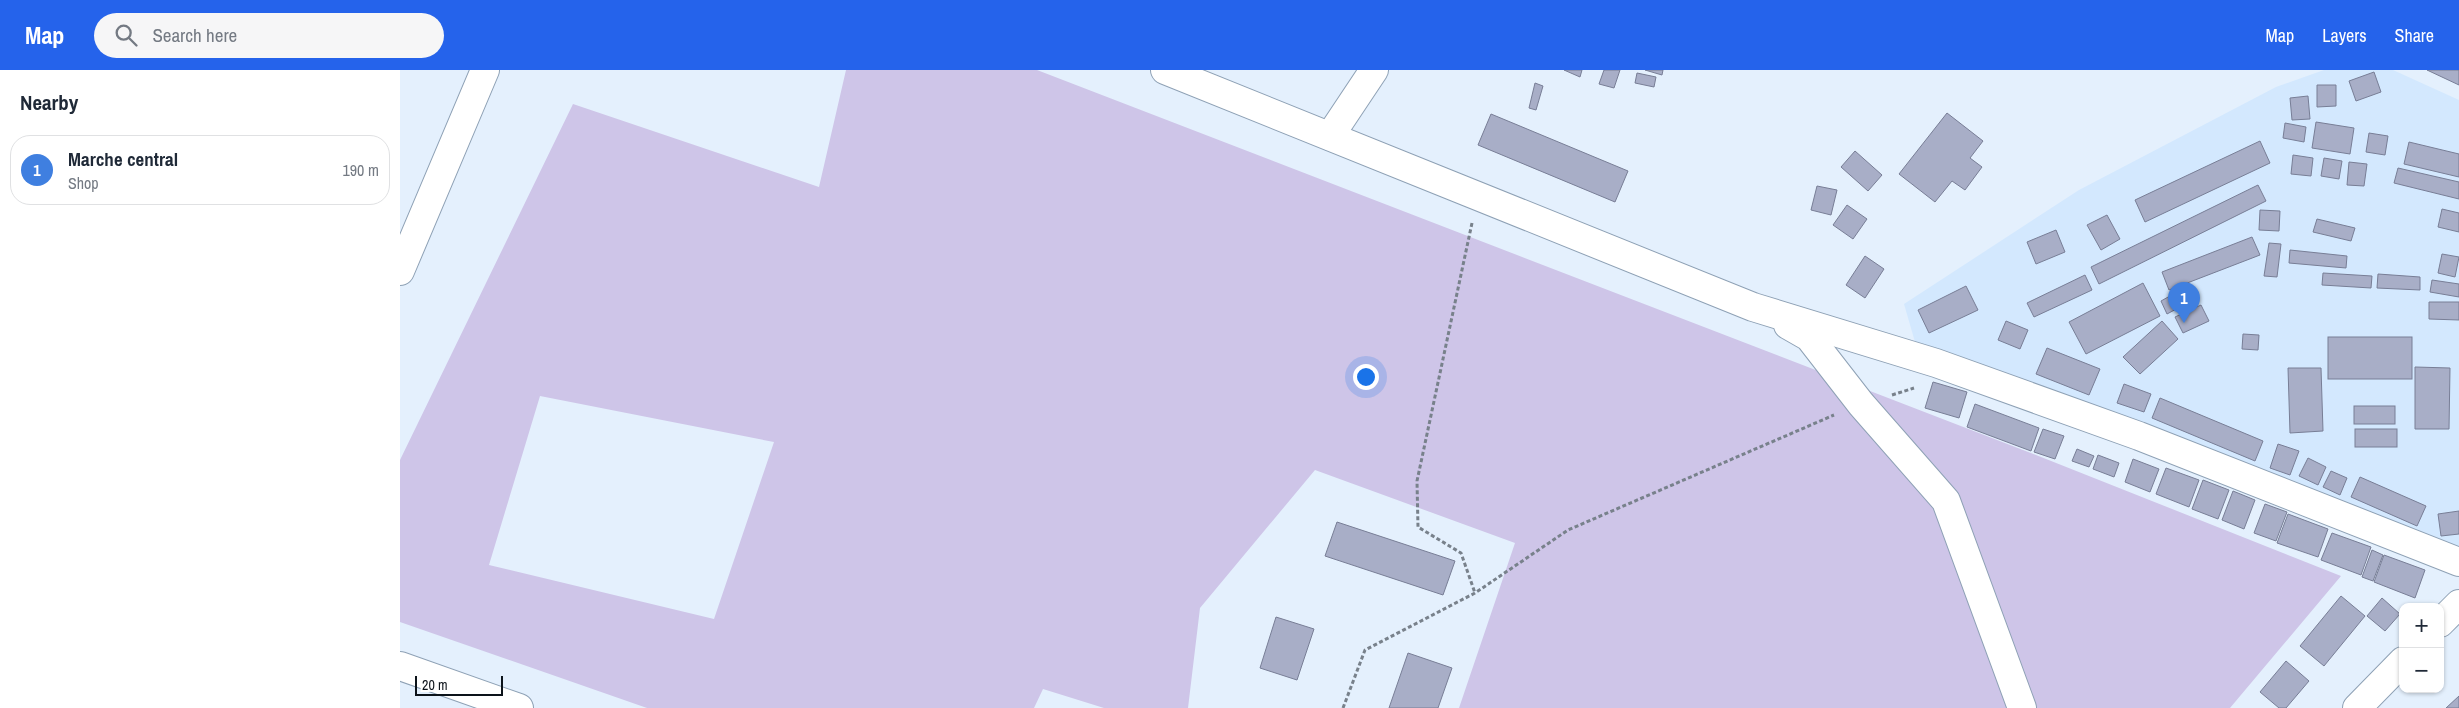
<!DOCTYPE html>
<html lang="en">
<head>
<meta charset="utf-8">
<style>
	:root { --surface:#fff; --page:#f6f6f7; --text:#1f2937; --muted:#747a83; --line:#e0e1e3; --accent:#2563eb }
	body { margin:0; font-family:"Archivo Narrow",sans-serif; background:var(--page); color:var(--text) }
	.controls { position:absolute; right:15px; bottom:15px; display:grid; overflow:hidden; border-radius:10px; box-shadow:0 1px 4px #0004 }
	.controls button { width:45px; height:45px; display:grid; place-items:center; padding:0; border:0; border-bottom:1px solid var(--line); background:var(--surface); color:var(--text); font:25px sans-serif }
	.scale { position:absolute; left:15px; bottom:12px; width:88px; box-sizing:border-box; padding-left:5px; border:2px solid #0c131a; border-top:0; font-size:14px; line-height:18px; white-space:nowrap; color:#0c131a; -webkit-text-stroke:4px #fff; paint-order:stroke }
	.you { position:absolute; left:965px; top:306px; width:18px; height:18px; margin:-12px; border:4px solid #fff; border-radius:50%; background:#1a73e8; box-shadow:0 0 0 8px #1a73e833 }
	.badge { display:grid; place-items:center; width:32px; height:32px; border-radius:50%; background:var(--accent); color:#fff; font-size:16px; font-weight:700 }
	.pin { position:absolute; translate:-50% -41px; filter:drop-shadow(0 1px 2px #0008) }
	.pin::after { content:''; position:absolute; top:26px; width:18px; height:15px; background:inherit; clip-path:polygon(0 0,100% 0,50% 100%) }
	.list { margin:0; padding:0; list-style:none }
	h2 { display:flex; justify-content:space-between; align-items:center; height:65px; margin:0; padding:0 20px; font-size:21px }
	h2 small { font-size:16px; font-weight:400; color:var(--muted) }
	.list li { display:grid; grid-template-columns:32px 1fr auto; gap:15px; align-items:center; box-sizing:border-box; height:70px; margin:0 10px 10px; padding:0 10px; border:1px solid var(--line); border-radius:20px }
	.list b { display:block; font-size:19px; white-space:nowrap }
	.list p { margin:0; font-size:16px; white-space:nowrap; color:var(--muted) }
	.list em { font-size:16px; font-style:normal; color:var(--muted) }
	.icon { flex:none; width:28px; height:28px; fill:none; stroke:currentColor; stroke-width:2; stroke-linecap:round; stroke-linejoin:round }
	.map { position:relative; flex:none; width:2059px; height:638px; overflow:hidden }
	header { display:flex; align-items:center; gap:30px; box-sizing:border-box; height:70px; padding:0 25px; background:var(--accent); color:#fff }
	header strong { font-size:24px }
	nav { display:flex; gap:28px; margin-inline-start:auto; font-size:18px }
	.search { width:350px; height:45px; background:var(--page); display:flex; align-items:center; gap:12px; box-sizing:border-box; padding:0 18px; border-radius:28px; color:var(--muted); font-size:19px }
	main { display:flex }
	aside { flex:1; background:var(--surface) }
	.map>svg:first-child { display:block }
</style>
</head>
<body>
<header>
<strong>Map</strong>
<div class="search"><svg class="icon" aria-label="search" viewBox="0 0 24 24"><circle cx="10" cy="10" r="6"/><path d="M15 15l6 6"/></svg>Search here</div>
<nav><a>Map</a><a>Layers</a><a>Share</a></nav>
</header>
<main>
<aside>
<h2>Nearby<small></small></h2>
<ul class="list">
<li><span class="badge" style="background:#3f7fe0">1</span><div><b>Marche central</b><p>Shop</p></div><em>190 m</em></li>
</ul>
</aside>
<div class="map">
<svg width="2059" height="638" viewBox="0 0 2059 638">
	<rect width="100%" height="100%" fill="#e4f0fd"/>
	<polygon fill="#d3e8fe" points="1924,0 1993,0 2059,30 2059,478 1515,272 1504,234 1679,120 1876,17"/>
	<path fill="#cec5e8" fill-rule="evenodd" d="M446 0H637L1636 385 1941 506 1830 638H1059L1115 473 915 400 800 538 788 638H704L643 619 634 638H247L0 552V390L173 34 419 117ZM140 326 374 372 314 549 89 495Z"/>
	<g fill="#a8aec7" stroke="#787e96">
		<polygon points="1164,0 1182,0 1180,7"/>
		<polygon points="1204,0 1220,0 1214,18 1199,14"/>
		<polygon points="1245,0 1263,0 1262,5"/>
		<polygon points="2027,0 2059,0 2059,15"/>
		<polygon points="1974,2 1981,22 1956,31 1949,11"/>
		<polygon points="1237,3 1256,7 1254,17 1235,13"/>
		<polygon points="1135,13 1143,16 1136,40 1129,38"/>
		<polygon points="1917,15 1936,15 1936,36 1917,37"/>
		<polygon points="1908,26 1910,49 1892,50 1890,28"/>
		<polygon points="1547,43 1583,71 1570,88 1582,97 1565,120 1552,111 1535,132 1499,104"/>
		<polygon points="1091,44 1228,101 1215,132 1078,75"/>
		<polygon points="1916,52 1954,58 1950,84 1912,78"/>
		<polygon points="1885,53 1906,57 1904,72 1883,68"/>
		<polygon points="1969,63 1988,66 1985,85 1966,82"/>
		<polygon points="1860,71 1870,93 1745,152 1735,130"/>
		<polygon points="2009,72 2059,84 2059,107 2004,94"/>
		<polygon points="1455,81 1482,105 1468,121 1441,97"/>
		<polygon points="1893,85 1913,88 1911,106 1891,104"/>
		<polygon points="1924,88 1942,91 1939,109 1921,106"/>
		<polygon points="1949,92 1967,94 1964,116 1947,115"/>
		<polygon points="1998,98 2059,112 2059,129 1994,113"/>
		<polygon points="1858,115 1866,131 1699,214 1691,197"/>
		<polygon points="1417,116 1437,120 1431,145 1411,140"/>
		<polygon points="1447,135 1467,149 1453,169 1433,155"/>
		<polygon points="2042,139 2059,143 2059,162 2038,157"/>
		<polygon points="1860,140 1880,141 1879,161 1859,160"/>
		<polygon points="1707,145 1720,169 1701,180 1687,155"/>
		<polygon points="1917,149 1955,158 1951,171 1913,162"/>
		<polygon points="1656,160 1665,182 1636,194 1627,172"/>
		<polygon points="1852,167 1860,185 1769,220 1762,202"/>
		<polygon points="1869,173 1881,174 1877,207 1864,206"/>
		<polygon points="1890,180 1947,186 1946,198 1889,193"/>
		<polygon points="2042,184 2059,187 2055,207 2038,203"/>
		<polygon points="1465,186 1484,199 1465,228 1446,215"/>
		<polygon points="1923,203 1972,206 1971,218 1922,215"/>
		<polygon points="1978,204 2020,207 2020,220 1977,218"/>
		<polygon points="1685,205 1692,220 1634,247 1627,233"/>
		<polygon points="2032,210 2059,214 2059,227 2030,222"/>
		<polygon points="1743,213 1760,246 1686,284 1669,252"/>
		<polygon points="1566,216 1578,240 1529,263 1518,240"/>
		<polygon points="1786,217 1793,230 1767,244 1761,231"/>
		<polygon points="2029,232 2059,232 2059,250 2029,249"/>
		<polygon points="1801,235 1809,251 1783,263 1775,247"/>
		<polygon points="1606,251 1628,260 1620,279 1598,270"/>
		<polygon points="1762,251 1778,269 1740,304 1723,287"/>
		<polygon points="1843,264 1859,265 1858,280 1842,279"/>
		<rect x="1928" y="267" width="84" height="42"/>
		<polygon points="1647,278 1700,299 1689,325 1636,304"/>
		<polygon points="2015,297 2050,298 2049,359 2015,359"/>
		<polygon points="1888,298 1921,298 1923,361 1890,363"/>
		<polygon points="1533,312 1567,322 1559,348 1525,338"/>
		<polygon points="1724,314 1751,324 1744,342 1717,333"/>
		<polygon points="1760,328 1863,371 1855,391 1752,348"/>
		<polygon points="1575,334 1639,358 1631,381 1567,357"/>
		<rect x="1954" y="336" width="41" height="18"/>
		<polygon points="1643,359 1664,366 1655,389 1634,382"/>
		<rect x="1955" y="359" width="42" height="18"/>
		<polygon points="1878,374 1899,381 1890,405 1870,398"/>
		<polygon points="1677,379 1694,386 1689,397 1672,391"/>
		<polygon points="1698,385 1719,393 1714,407 1693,399"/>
		<polygon points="1908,388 1926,397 1918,415 1899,406"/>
		<polygon points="1733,389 1759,399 1750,422 1725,412"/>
		<polygon points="1766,398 1799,410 1789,437 1756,424"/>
		<polygon points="1931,401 1947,408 1940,425 1923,417"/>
		<polygon points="1960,407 2026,436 2017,456 1951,427"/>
		<polygon points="1803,410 1829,420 1818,449 1792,439"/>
		<polygon points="1833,421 1855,430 1844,459 1822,450"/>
		<polygon points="1865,434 1887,442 1876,471 1854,463"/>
		<polygon points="2059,441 2059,464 2041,466 2038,444"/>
		<polygon points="1888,444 1928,459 1918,487 1877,473"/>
		<polygon points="937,452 1055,491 1043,525 925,486"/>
		<polygon points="1932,463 1971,477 1961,505 1921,490"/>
		<polygon points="1972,480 1983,485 1973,511 1962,507"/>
		<polygon points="1984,485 2025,500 2015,528 1974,512"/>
		<polygon points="1941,526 1965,546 1924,596 1900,576"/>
		<polygon points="1982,528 2000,544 1985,561 1967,546"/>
		<polygon points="876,547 914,559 897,610 860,598"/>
		<polygon points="1008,583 1052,598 1038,638 989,638"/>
		<polygon points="1886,591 1909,611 1886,638 1879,638 1860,622"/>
		<polygon points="2059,626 2059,638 2046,638"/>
	</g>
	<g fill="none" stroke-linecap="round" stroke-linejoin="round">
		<g stroke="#8ea1b5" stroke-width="30">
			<g id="minor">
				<polyline points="765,0 1353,237 1536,293 1739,366 2059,492"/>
				<polyline points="930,66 974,0"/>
				<polyline points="1388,255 1409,267 1461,334 1546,431 1622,638"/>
				<polyline points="2040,553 2059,534"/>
				<polyline points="1957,638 2003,591"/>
			</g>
		</g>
		<g stroke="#8ea1b5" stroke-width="30">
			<polyline id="tertiary" points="0,596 119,638"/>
		</g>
		<g stroke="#8ea1b5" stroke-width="30">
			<polyline id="secondary" points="0,201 85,0"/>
		</g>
		<g stroke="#78818b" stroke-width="3" stroke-dasharray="4 2.5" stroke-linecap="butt">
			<polyline points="1072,153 1017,411 1018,457 1061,483 1075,523"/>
			<polyline points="1492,325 1514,318"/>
			<polyline points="943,638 965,580 1075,523 1168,460 1434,345"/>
		</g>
		<use href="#minor" stroke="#fff" stroke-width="28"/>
		<use href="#tertiary" stroke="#fff" stroke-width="28"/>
		<use href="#secondary" stroke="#fff" stroke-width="28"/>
	</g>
</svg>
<div class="controls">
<button>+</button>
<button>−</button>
</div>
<div class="scale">20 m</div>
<div class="you"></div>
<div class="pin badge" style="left:1784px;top:253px;background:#3f7fe0">1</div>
</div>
</main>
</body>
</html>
